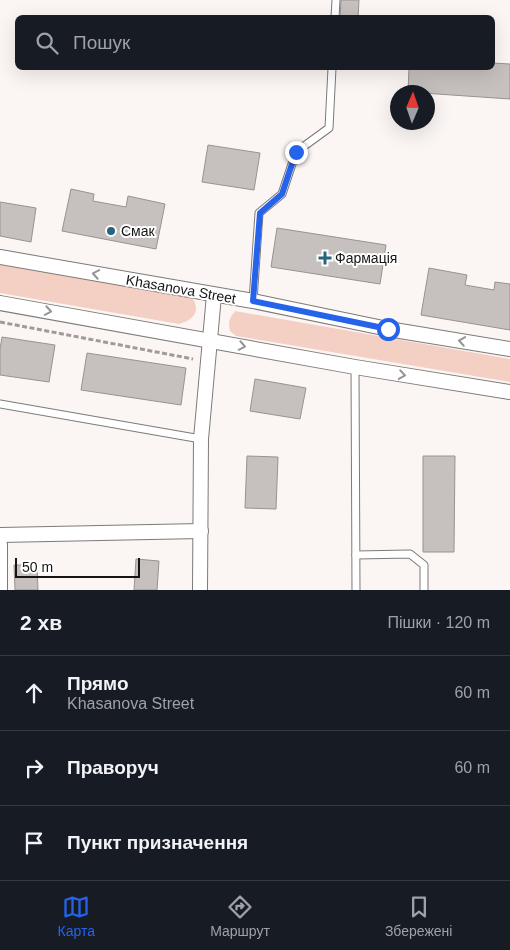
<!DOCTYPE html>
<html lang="uk">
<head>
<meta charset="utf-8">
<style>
	:root { --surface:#171b24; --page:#242831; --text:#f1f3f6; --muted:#9ea1a6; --line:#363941; --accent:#2563eb }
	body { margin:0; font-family:Arial,sans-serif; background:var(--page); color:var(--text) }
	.compass { position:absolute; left:390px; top:85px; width:45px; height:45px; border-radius:50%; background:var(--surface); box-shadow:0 5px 20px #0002; rotate:2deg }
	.scale { position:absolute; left:15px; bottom:12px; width:125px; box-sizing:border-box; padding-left:5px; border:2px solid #161414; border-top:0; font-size:14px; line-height:18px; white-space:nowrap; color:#161414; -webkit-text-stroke:4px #fff; paint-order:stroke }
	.stop { position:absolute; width:15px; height:15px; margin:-11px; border:4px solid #2563eb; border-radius:50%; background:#fff }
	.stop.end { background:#2563eb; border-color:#fff; box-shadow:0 1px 5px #0008 }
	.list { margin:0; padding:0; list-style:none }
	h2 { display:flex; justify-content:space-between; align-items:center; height:65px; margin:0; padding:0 20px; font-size:21px }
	h2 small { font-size:16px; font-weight:400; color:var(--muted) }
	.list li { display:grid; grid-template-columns:32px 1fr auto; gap:15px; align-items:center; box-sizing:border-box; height:75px; padding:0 20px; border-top:1px solid var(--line) }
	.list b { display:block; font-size:19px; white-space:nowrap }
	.list p { margin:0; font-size:16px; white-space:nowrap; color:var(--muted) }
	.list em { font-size:16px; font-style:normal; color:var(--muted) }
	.icon { flex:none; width:28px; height:28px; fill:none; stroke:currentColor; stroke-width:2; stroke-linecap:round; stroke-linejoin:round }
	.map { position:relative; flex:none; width:510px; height:590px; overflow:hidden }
	.search { position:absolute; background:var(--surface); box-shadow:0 5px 20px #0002; left:15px; right:15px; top:15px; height:55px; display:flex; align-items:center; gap:12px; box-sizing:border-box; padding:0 18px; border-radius:8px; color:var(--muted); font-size:19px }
	.sheet { height:290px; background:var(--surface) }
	nav { display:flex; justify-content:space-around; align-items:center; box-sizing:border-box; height:70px; border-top:1px solid var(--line); background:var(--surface); font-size:14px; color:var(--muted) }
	nav a { display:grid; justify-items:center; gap:2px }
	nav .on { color:var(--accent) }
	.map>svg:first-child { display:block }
</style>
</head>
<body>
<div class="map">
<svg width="510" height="590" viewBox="0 0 510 590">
	<rect width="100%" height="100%" fill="#fbf5f3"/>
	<g fill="#f4d0c4">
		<path d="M0 264 187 297 193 299C201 313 192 320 179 324L0 293Z"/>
		<path d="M235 311 510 359V382L236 336 230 331C228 322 229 319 235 311Z"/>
	</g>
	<g fill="#c6c0be" stroke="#989391">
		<polygon points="341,0 359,0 358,18 340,18"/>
		<polygon points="492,63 510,64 510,99 408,92 409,68 492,68"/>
		<polygon points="208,145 260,153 254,190 202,182"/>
		<polygon points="71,189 94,194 93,201 126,207 128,196 165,204 156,249 62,231"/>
		<polygon points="0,202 36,208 31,242 0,236"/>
		<polygon points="277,228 386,245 380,284 271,267"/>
		<polygon points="429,268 467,275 465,285 494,290 495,282 510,284 510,330 421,315"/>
		<polygon points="2,337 55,345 49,382 0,375 0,349"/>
		<polygon points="87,353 186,368 181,405 81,390"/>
		<polygon points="255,379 306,388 300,419 250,411"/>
		<polygon points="247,456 278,457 276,509 245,508"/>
		<polygon points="423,456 455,456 454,552 423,552"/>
		<polygon points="136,559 159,561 157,590 134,590"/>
		<polygon points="14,565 37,565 38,590 15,590"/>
	</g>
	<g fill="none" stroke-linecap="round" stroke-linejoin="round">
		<g stroke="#7e7a78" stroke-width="9">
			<g id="lane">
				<polyline points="335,18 336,0"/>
				<polyline points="253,301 259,213 282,194 296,152 329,128 332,68"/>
				<polyline points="355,367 356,590"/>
				<polyline points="0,404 201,439"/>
				<polyline points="356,555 410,554 424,565 424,590"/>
			</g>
		</g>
		<g stroke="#7e7a78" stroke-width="16">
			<g id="street">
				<polyline points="0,257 253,301 388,329 510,349"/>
				<polyline points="0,303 355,367 510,392"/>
				<polyline points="0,535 201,531"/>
				<polyline points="0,544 0,590"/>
				<polyline points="200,590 201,439 214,295"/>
			</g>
		</g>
		<polyline stroke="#a09b9a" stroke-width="3" stroke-dasharray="5 2.5" stroke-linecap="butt" points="0,322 193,359"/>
		<use href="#lane" stroke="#fff" stroke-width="7"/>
		<use href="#street" stroke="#fff" stroke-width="14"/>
	</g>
	<defs><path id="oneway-chevron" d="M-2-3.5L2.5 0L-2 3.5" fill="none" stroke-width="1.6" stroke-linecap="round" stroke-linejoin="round" transform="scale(1.25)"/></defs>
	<g stroke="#969595">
		<use href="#oneway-chevron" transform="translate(96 274) rotate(-170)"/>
		<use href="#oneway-chevron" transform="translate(48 311) rotate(10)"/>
		<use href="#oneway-chevron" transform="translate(462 341) rotate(-171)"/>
		<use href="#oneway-chevron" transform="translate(242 346) rotate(11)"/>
		<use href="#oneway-chevron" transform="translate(402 375) rotate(9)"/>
	</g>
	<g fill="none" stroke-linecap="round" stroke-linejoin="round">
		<polyline stroke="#2563eb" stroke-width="6" points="296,152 282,194 260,213 253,301 388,329"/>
	</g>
	<g fill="#26657a" stroke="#fff" stroke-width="2">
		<circle cx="111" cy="231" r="5"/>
		<path d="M322.5 250.5h5v5h5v5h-5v5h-5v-5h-5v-5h5z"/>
	</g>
	<g text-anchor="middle" stroke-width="4" stroke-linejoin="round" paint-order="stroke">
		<g font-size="14" fill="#161414" stroke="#fff" text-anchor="start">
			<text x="121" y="236">Смак</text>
			<text x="335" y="263">Фармація</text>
		</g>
		<g font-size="14" fill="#161414" stroke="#fff">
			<text transform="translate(181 289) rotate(10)" y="5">Khasanova Street</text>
		</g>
	</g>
</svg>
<svg class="compass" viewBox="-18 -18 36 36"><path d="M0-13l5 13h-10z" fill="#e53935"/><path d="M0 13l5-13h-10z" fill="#9ea1a6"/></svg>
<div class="scale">50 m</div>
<div class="stop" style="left:388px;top:329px"></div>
<div class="stop end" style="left:296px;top:152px"></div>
<div class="search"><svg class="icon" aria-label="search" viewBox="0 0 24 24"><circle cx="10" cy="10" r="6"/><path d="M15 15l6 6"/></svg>Пошук</div>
</div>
<section class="sheet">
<h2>2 хв<small>Пішки · 120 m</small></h2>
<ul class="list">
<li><svg class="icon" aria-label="ahead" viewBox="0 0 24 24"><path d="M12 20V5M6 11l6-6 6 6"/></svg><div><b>Прямо</b><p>Khasanova Street</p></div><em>60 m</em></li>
<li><svg class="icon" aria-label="right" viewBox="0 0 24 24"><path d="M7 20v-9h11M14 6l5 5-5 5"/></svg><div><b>Праворуч</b></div><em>60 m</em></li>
<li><svg class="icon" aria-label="arrive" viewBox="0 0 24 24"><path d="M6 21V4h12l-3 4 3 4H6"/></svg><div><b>Пункт призначення</b></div></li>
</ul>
</section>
<nav>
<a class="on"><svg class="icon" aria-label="map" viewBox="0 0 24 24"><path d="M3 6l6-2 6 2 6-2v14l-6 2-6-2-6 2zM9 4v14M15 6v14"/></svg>Карта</a>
<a><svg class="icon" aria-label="directions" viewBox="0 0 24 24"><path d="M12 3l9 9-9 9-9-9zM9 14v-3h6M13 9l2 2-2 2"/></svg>Маршрут</a>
<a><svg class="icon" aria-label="saved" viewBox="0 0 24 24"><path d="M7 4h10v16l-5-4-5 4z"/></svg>Збережені</a>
</nav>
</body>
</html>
